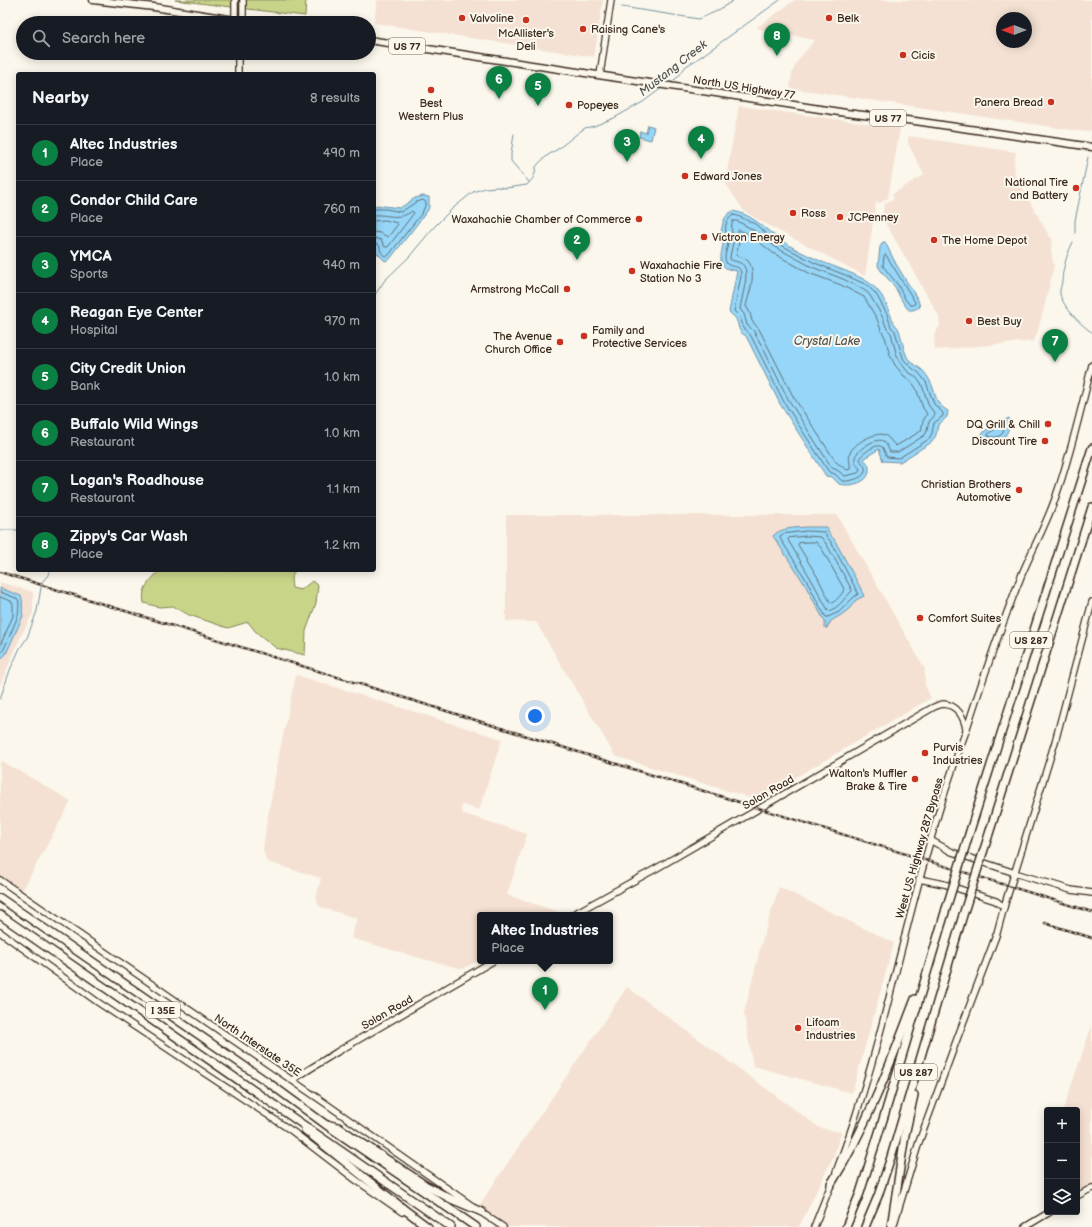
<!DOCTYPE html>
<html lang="en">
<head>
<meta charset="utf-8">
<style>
	:root { --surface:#171b24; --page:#242831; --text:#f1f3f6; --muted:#9ea1a6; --line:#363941; --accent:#0b8043 }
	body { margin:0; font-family:"Balsamiq Sans",sans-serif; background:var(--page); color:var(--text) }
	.controls { position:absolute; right:12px; bottom:12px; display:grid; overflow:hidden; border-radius:4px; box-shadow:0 2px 10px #0003 }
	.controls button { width:36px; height:36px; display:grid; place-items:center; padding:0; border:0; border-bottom:1px solid var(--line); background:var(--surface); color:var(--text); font:20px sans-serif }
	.compass { position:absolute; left:996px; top:12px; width:36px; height:36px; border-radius:50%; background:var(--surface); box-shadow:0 2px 10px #0003; rotate:270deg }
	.you { position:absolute; left:535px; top:716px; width:14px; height:14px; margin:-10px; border:3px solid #fff; border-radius:50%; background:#1a73e8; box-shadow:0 0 0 6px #1a73e833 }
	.badge { display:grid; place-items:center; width:26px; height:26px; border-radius:50%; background:var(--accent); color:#fff; font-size:13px; font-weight:700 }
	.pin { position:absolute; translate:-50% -33px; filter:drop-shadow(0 1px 2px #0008) }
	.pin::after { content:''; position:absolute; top:21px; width:14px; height:12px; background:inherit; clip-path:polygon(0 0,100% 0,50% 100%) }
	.popup { position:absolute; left:477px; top:912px; width:136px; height:52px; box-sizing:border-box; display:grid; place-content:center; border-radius:4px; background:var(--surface); filter:drop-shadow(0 1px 3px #0005); font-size:13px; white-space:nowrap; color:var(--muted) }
	.popup b { font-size:15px; color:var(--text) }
	.popup::after { content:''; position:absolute; left:50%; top:100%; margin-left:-8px; border:8px solid transparent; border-top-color:var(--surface) }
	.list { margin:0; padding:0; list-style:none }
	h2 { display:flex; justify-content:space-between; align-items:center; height:52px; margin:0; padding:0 16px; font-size:17px }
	h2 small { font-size:13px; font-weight:400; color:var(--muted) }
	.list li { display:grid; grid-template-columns:26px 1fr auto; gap:12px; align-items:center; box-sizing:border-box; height:56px; padding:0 16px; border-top:1px solid var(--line) }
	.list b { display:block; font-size:15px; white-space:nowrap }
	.list p { margin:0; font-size:13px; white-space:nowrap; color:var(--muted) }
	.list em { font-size:13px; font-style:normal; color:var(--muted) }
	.icon { flex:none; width:22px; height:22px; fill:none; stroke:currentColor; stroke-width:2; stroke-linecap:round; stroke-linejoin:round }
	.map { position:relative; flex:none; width:1092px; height:1227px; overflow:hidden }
	.search { position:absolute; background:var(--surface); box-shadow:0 2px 10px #0003; left:16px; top:16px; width:360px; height:44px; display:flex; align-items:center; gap:10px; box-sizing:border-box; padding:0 14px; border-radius:22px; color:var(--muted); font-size:15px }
	.panel { position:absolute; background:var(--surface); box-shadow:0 2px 10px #0003; left:16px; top:72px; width:360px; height:500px; border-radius:4px }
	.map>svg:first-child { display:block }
</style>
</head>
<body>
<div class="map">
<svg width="1092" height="1227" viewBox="0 0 1092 1227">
	<rect width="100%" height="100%" fill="#fbf7ec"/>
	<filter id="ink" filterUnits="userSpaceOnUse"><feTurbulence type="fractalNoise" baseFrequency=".025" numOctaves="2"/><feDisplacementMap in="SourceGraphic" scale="8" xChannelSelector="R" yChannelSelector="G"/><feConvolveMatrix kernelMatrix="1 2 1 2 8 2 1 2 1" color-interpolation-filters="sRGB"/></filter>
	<g filter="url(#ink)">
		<g fill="#f4e1d3" fill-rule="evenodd">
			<polygon points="377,0 603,0 594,57 374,23"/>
			<path d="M795 0H1092V130L1086 132 790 88 792 73 798 60 815 40 756 28ZM1002 18H1026V42H1002Z"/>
			<polygon points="739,106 900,128 888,198 880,203 876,202 865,276 762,222 744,211 725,182"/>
			<polygon points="908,136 1016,152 1014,163 1015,175 1049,236 1052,238 1051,250 1054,267 1039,327 1034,341 935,350 934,336 940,325 939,316 882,217 884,205 886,203 894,198 892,194 924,175 908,143"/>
			<polygon points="506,515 837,515 925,669 925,685 931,698 757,800 615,756 536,622 506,621"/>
			<polygon points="0,582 33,592 33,613 21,636 0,685"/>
			<polygon points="296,675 502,739 479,810 462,805 461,807 462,813 527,834 507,895 562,913 558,915 480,915 480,959 463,969 423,959 351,938 357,918 326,909 319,906 316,899 321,878 267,862 263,850 266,827 280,750"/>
			<polygon points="2,761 71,801 22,891 0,875 0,764"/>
			<polygon points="779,887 894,943 852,1093 753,1066 744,1013 762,941"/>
			<polygon points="627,987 820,1128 841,1132 834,1155 799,1227 507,1227 478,1207"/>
			<polygon points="1092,1025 1092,1186 1080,1190 1077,1189 1077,1110 1063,1110"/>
		</g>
		<g fill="#c8d589" stroke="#828054">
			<polygon points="175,0 306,0 305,16"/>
			<path d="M160 570H295L291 579 292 588 301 590 312 581 318 585 316 603 306 631 305 655 276 648 256 632 248 622 228 628 189 615 173 606 159 607 144 603C141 587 150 581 160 570Z"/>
		</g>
		<g fill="#96d6f8" stroke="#7291a1">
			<polygon points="648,125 654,127 651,140 639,137 640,131 646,133"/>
			<polygon points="423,196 429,197 429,207 428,210 390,259 385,261 377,253 374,232 374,208 376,205 400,208 415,198"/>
			<path d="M733 211C753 214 765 230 781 240 792 248 805 254 816 259 834 268 866 275 878 291 886 300 889 312 894 323 896 326 898 327 899 330 902 339 903 348 907 357 911 363 915 365 921 369 924 371 928 377 930 381 937 394 933 402 948 411L947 417 938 425 936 435 932 442 900 462 883 461 879 449 863 459C871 463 871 475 864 480 857 485 846 486 839 484L832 477 826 476 780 404 746 336C737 331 740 328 736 319 735 317 732 315 729 312L737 271C734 270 731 270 728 269 712 263 729 243 721 232 723 223 723 216 733 211Z"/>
			<polygon points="883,242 885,242 896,264 918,300 920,307 913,310 909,310 907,308 902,301 895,287 882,272 878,266 880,247"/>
			<path d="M1009 418 1011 422C1006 438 1000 449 982 437V434L986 430Z"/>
			<path d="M807 527H826L828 528C827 533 831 536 834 539L860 587 864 596 856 600 849 609 841 615 831 621 827 628H825V622L804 583 773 536C781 527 796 528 807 527Z"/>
			<path d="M0 588 21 596C24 603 21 609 23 616L6 654 0 660Z"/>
		</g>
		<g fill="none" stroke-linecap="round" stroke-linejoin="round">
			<g stroke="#5f6f75" stroke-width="1">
				<path d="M374 209H386L401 212 416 202 423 200 426 202 425 206 422 213 388 256H385C380 253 381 250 379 245L374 243"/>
				<path d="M374 215C389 214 399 221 412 211L414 213 388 247H385L381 240 374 238"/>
				<path d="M733 215 738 216 755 224 779 244 815 263 845 275 867 285 876 294 887 314 891 327 895 331 901 352 904 360 912 368 919 373 926 382 934 404 943 413V416L934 423 932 433 929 439 899 458 887 457C885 454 884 450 883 448 878 441 864 453 860 457 860 463 864 463 865 468 867 478 849 482 842 481L835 474 829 472 784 402 750 334 744 329 740 317 734 311 741 276C741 263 734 269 727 264 722 256 728 250 728 242 728 238 727 236 726 232 724 226 728 218 733 215Z"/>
				<polyline points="374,221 385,220 397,223 398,224 388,237 380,233 374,232"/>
				<path d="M733 221H737L752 229 777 248 812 267 843 279 864 290 868 293 871 297 882 316 887 329 891 333 896 353 900 362 908 372 915 376 922 385 929 406 935 414C934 417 931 419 929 422 927 427 928 431 925 435L898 452H890C888 448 887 444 883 441 876 437 856 450 855 458 854 463 858 466 860 469L858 473 845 476 837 470 832 468 788 399 763 348 753 330 747 325 744 314 740 309C741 299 750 273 744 266 740 261 734 262 730 259 730 253 732 249 733 243 734 234 729 230 733 221Z"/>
				<path d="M739 230 749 234 773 253 809 273 841 285 864 297 877 319 881 330 885 337 890 355 895 365 904 376 911 381 916 388 923 408 927 414 923 421 921 431 896 446C892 443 890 438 885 435 875 431 853 444 850 453 848 459 851 464 850 469L847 470 836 462 793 396 759 329 752 321 750 313 746 306C749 294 758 270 747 260 744 257 740 257 736 255L739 243 738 231Z"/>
				<polygon points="886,255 915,302 914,305 910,305 905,299 898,285 883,266 884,256"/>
				<path d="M1002 426 1004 427C1004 436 997 439 988 436L989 433Z"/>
				<polygon points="807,531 824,532 827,537 831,542 858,593 858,594 853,598 839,612 828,617 826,617 820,607 807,581 780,538 780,536 783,534"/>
				<path d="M807 536 821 537 827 545 852 590 851 592C844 599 839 607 830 611L828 610 811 579 788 540 789 538Z"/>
				<path d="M808 542H816L822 549 844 589C843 594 837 599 833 603L830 602 817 576 798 545 799 543Z"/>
				<path d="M0 592 18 599C20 604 18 611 18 616L3 651 0 654"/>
				<polyline points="0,597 11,601 13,604 13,616 0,646"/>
			</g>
			<g stroke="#7291a1" stroke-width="1">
				<polyline points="622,7 699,19 717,11 734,0"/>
				<polyline points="669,83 677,78 686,66 696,60 780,0"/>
				<polyline points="514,134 511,154 511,161 529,182"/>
				<polyline points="1092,137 1092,136"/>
				<polyline points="1075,233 1075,221 1088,157"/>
				<path d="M1073 242C1068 252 1065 261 1063 272 1062 275 1063 278 1062 281 1062 285 1059 290 1060 294 1062 305 1082 327 1092 332"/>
				<polyline points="374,296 385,280 409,257 434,227 452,209 473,192 485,188 497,187 506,188 527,185 533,178 535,173 536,167 539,163 548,155 558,149 578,133 585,128 594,126 614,118 643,102 663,87"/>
				<polyline points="0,530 18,530"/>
				<polyline points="0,699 10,670 20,648 27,638 37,611 42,582 48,575 50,570"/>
			</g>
			<g stroke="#3b2a1e" stroke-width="8">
				<g id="secondary">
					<polyline points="243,0 243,22"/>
					<polyline points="235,20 235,0"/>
					<polyline points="238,74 238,53"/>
					<polyline points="600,75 611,0"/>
					<polyline points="930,840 952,852 1018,874 1071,890 1092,893"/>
					<polyline points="919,879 944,884 996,901 1004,907"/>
					<polyline points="0,880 325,1103 471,1205"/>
					<path d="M572 915 657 868 932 708C936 706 940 704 944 704 957 705 964 717 966 729"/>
					<polyline points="0,932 99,1003 292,1131 356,1180 402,1212"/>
					<polyline points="292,1080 337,1052 493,961"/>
					<path d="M836 1172C883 1050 904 919 944 795 951 774 958 752 966 731 983 678 1001 626 1022 574 1033 548 1047 523 1056 496 1071 453 1081 409 1092 365"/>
					<polyline points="1077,1196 1092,1188"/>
					<polyline points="479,1211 503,1227"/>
					<polyline points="814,1227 832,1182"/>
					<polyline points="893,1227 919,1142 957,1039 997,933 1004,907 1055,742 1092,602"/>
					<polyline points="1025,1227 1050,1212"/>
				</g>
			</g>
			<g stroke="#3b2a1e" stroke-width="9">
				<g id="primary">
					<polyline points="93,0 154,7 253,23"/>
					<polyline points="369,40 846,113 915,121 1092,147"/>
				</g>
			</g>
			<g stroke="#3b2a1e" stroke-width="10">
				<g id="highway">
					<polyline points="970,831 1092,448"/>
					<polyline points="988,837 1092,507"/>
					<polyline points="0,898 269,1083 325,1124 476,1227"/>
					<polyline points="0,915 451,1227"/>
					<polyline points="330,1125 338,1127 425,1185 451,1199 482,1212"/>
					<polyline points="305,1130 405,1210 428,1227"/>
					<path d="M831 1184C867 1127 891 1062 915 999"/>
					<polyline points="846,1227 860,1193 886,1110 946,909"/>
					<polyline points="865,1227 878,1196 891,1157 963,915"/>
					<polyline points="891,1227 905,1135 914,1095"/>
				</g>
			</g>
			<use href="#secondary" stroke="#fbf7ec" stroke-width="5.5"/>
			<use href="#primary" stroke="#fbf7ec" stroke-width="6"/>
			<use href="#highway" stroke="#fbf7ec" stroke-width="7"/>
			<g stroke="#3b2a1e" stroke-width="2.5">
				<g id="rail">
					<polyline points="0,572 1092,912"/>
					<polyline points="1045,923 1092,938"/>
				</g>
			</g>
			<use href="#rail" stroke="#fbf7ec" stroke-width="1" stroke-dasharray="3" stroke-linecap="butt"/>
			<g stroke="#3b2a1e" stroke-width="10" stroke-linecap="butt">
				<g id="highway-bridge">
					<polyline points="946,909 970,831"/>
					<polyline points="963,915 988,837"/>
				</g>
			</g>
			<use href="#highway-bridge" stroke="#fbf7ec" stroke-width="7"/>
		</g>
	</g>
	<g fill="#c8321e" stroke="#fbf7ec" stroke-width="1.5">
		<circle cx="462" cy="18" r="4"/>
		<circle cx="829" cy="18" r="4"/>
		<circle cx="526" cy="20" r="4"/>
		<circle cx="583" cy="29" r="4"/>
		<circle cx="903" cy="55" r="4"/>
		<circle cx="431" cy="90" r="4"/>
		<circle cx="1051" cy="102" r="4"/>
		<circle cx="569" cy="105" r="4"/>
		<circle cx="685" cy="176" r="4"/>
		<circle cx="1076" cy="188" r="4"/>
		<circle cx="793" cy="213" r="4"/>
		<circle cx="840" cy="217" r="4"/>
		<circle cx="639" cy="219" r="4"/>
		<circle cx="704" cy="237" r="4"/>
		<circle cx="934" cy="240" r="4"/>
		<circle cx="632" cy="271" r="4"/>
		<circle cx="567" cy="289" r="4"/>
		<circle cx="969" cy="321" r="4"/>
		<circle cx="584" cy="336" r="4"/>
		<circle cx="560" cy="342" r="4"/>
		<circle cx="1048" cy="424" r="4"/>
		<circle cx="1045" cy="441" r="4"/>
		<circle cx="1019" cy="490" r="4"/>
		<circle cx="920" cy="618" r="4"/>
		<circle cx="925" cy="753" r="4"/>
		<circle cx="915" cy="779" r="4"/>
		<circle cx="798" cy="1028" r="4"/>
	</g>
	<g text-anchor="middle" stroke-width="4" stroke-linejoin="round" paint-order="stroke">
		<g fill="#fbf7ec" stroke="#75685c" stroke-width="1">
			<rect x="389" y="38" width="36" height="16" rx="3"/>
			<rect x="870" y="110" width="36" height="16" rx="3"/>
			<rect x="1010" y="632" width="42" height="16" rx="3"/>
			<rect x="146" y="1002" width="34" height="16" rx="3"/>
			<rect x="895" y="1064" width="42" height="16" rx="3"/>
		</g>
		<g font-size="10" font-weight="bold" fill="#3b2a1e">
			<text x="407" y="50">US 77</text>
			<text x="888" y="122">US 77</text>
			<text x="1031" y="644">US 287</text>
			<text x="163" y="1014">I 35E</text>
			<text x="916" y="1076">US 287</text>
		</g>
		<g font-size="11" fill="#3b2a1e" stroke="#fbf7ec" text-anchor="start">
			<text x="470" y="22">Valvoline</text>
			<text x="837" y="22">Belk</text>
			<text x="591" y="33">Raising Cane's</text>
			<text x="526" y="37" text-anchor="middle">McAllister's<tspan x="526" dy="13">Deli</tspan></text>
			<text x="911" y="59">Cicis</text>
			<text x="1043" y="106" text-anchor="end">Panera Bread</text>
			<text x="431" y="107" text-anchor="middle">Best<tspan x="431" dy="13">Western Plus</tspan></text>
			<text x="577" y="109">Popeyes</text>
			<text x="693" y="180">Edward Jones</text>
			<text x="1068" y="186" text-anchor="end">National Tire<tspan x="1068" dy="13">and Battery</tspan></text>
			<text x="801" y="217">Ross</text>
			<text x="848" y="221">JCPenney</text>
			<text x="631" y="223" text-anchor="end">Waxahachie Chamber of Commerce</text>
			<text x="712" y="241">Victron Energy</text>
			<text x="942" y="244">The Home Depot</text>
			<text x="640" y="269">Waxahachie Fire<tspan x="640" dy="13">Station No 3</tspan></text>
			<text x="559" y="293" text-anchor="end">Armstrong McCall</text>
			<text x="977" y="325">Best Buy</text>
			<text x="592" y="334">Family and<tspan x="592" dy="13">Protective Services</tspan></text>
			<text x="552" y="340" text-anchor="end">The Avenue<tspan x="552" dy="13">Church Office</tspan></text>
			<text x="1040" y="428" text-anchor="end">DQ Grill &amp; Chill</text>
			<text x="1037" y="445" text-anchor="end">Discount Tire</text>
			<text x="1011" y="488" text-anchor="end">Christian Brothers<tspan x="1011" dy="13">Automotive</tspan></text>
			<text x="928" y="622">Comfort Suites</text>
			<text x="933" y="751">Purvis<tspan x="933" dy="13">Industries</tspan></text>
			<text x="907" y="777" text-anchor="end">Walton's Muffler<tspan x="907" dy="13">Brake &amp; Tire</tspan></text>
			<text x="806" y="1026">Lifoam<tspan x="806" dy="13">Industries</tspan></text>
		</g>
		<g font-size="11" fill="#3b2a1e" stroke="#fbf7ec">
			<text transform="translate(744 87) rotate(9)" y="4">North US Highway 77</text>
			<text transform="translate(768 792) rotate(-30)" y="4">Solon Road</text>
			<text transform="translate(919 848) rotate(-74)" y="4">West US Highway 287 Bypass</text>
			<text transform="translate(387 1012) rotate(-30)" y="4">Solon Road</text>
			<text transform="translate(258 1045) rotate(34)" y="4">North Interstate 35E</text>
		</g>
		<g font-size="12" font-style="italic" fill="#525554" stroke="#fbf7ec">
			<text transform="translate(673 68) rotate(-38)" y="4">Mustang Creek</text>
			<text x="827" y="345">Crystal Lake</text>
		</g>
	</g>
</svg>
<div class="controls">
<button>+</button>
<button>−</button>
<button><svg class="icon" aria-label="layers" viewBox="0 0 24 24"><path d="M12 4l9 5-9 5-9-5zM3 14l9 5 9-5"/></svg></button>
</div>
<svg class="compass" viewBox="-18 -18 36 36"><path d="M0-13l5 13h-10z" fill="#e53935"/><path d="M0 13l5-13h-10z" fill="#9ea1a6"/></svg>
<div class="you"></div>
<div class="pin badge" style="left:545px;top:1010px">1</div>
<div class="popup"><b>Altec Industries</b>Place</div>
<div class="pin badge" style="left:577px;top:260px">2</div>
<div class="pin badge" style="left:627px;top:162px">3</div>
<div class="pin badge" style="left:701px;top:159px">4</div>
<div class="pin badge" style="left:538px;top:106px">5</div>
<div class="pin badge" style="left:499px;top:99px">6</div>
<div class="pin badge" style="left:1055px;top:362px">7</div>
<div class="pin badge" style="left:777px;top:56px">8</div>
<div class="search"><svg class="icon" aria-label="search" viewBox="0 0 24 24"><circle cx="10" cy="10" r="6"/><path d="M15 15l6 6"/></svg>Search here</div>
<section class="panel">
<h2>Nearby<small>8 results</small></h2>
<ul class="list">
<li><span class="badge">1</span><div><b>Altec Industries</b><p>Place</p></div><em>490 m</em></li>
<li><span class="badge">2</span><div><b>Condor Child Care</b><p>Place</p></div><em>760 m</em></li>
<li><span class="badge">3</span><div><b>YMCA</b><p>Sports</p></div><em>940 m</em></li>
<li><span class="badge">4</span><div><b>Reagan Eye Center</b><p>Hospital</p></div><em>970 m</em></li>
<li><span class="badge">5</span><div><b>City Credit Union</b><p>Bank</p></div><em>1.0 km</em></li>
<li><span class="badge">6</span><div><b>Buffalo Wild Wings</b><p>Restaurant</p></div><em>1.0 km</em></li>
<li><span class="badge">7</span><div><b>Logan's Roadhouse</b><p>Restaurant</p></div><em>1.1 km</em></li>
<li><span class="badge">8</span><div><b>Zippy's Car Wash</b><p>Place</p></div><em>1.2 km</em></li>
</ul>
</section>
</div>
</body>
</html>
